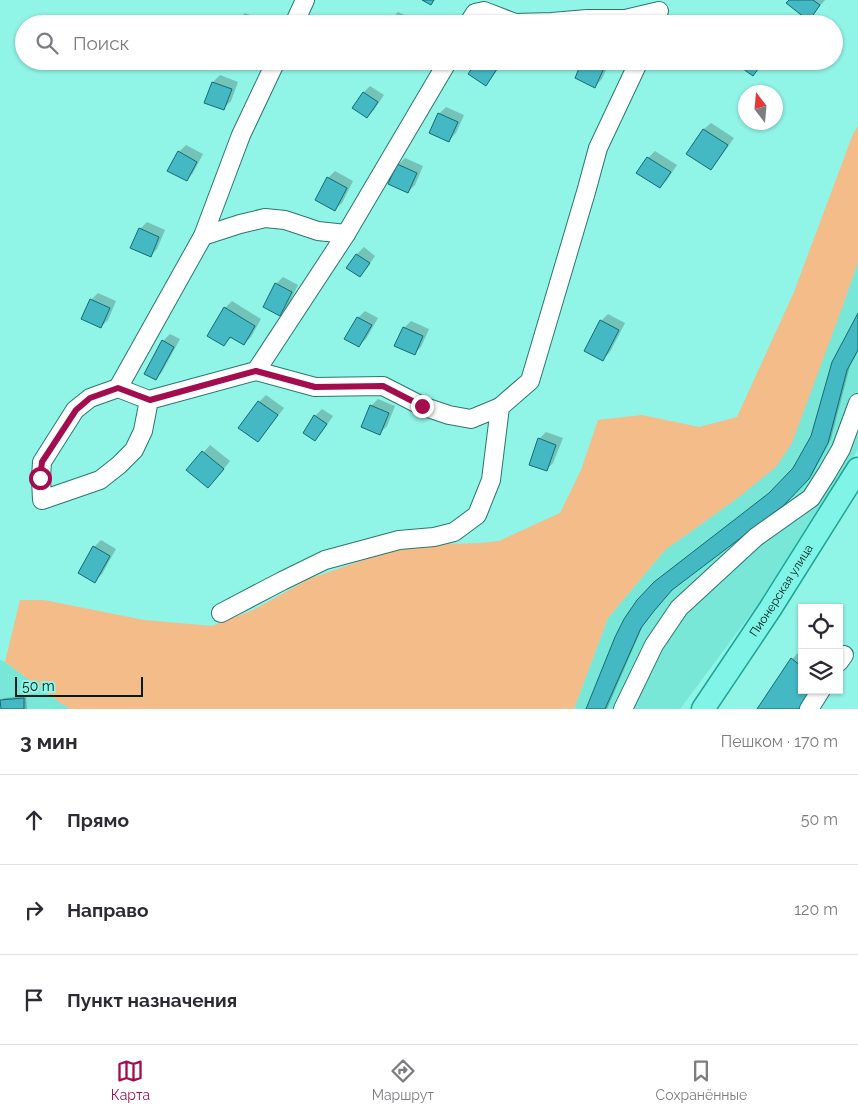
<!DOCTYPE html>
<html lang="ru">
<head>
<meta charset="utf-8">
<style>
	:root { --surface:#fff; --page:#f7f7f7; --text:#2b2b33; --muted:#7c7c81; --line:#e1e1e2; --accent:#a30d4d }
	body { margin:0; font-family:Raleway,sans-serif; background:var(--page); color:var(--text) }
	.controls { position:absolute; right:15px; bottom:15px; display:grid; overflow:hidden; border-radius:0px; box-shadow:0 1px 4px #0004 }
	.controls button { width:45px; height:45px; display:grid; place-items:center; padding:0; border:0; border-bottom:1px solid var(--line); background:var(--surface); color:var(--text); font:25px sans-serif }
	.compass { position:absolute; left:738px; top:85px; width:45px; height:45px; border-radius:50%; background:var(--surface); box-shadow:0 1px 4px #0004; rotate:344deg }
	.scale { position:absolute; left:15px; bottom:12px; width:128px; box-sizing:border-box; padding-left:5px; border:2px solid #001e1a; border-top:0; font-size:14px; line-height:18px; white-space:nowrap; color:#001e1a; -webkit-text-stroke:4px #90f4e6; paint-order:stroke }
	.stop { position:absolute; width:15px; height:15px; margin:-11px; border:4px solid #a30d4d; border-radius:50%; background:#fff }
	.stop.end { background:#a30d4d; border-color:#fff; box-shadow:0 1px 5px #0008 }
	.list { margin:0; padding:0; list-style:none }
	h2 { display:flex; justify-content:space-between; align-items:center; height:65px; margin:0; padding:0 20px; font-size:21px }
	h2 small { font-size:16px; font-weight:400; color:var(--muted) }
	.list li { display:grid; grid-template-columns:32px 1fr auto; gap:15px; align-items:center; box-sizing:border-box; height:90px; padding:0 20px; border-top:1px solid var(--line) }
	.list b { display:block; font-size:19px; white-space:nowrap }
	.list em { font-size:16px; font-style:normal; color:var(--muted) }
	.icon { flex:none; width:28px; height:28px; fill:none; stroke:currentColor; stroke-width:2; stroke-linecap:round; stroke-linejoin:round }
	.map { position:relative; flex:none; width:858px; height:709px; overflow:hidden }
	.search { position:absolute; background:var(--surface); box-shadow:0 1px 4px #0004; left:15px; right:15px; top:15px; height:55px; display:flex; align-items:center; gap:12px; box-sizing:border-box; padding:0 18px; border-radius:28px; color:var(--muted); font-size:19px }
	.sheet { height:335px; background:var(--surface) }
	nav { display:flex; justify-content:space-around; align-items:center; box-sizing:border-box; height:70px; border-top:1px solid var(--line); background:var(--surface); font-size:14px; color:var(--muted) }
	nav a { display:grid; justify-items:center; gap:2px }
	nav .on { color:var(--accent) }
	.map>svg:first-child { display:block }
</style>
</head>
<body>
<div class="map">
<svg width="858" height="709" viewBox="0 0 858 709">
	<rect width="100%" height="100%" fill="#90f4e6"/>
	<g fill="#78e7d8">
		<polygon points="858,262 858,449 839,482 759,603 680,709 574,709 608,618 665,550 739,497 842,308"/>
		<polygon points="0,660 5,662 62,704 71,709 0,709"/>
	</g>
	<polygon fill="#f3bc89" points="858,126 858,262 842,308 792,443 776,467 739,497 665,550 608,618 574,709 71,709 62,704 5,662 20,600 44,600 144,620 212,626 253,610 309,579 395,549 443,544 480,543 499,541 560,513 581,470 598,420 642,415 699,427 737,417 794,292 853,134"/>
	<g fill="#0003">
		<polygon points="790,0 825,0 809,19"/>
		<polygon points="398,12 416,20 414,24 388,24 391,19"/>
		<polygon points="245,13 266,21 265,24 237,24 238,20"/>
		<polygon points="478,61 502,61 503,62 492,77 485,84"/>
		<polygon points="584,61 610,61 602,79 595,86"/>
		<polygon points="220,75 238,82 231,101 224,108 206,102 213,82"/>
		<polygon points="370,86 384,95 374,110 367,117 364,92"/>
		<polygon points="446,107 464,115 456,133 449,140 439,114"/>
		<polygon points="711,123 734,138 717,162 711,169 687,154 704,129"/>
		<polygon points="186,145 203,154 193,173 186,180 179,152"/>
		<polygon points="655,151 677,165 667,180 660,187 648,158"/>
		<polygon points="405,158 423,166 415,185 408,192 398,165"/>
		<polygon points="335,171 353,181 342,203 335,209 328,178"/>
		<polygon points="147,222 165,230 157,249 150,256 140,229"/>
		<polygon points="364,247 375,256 366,269 359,275 348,268 357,254"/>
		<polygon points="283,277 298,285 287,307 280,314 276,284"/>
		<polygon points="98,293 116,301 108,320 101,327 91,300"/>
		<polygon points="232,301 261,319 251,337 244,344 231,336 231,338 224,344 225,308"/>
		<polygon points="365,311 378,318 366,339 359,345 358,318"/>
		<polygon points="608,314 625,323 610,352 603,359 601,321"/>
		<polygon points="858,315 858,351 850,366 831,439 812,475 783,504 673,588 644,623 607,709 587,709 616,637 773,490 794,469 812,436"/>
		<polygon points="411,321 429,329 421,347 414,354 404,328"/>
		<polygon points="170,334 180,339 162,372 156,379 163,341"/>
		<polygon points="266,395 284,408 264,434 258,441 240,427 259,402"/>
		<polygon points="378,399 395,406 387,426 380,433 371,406"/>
		<polygon points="322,409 333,416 322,432 315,439 315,416"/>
		<polygon points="546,432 563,438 553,463 546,470 539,439"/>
		<polygon points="210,445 230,461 215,480 188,470"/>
		<polygon points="101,540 116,549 102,574 95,581 94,547"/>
		<polygon points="802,649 802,690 804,709 758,709 792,659"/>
		<polygon points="26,696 27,709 2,709 1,701 4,698"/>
	</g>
	<g fill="#44b8c3" stroke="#156b73">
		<polygon points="422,0 434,0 431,5"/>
		<polygon points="789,0 813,0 820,5 809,21 786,3"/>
		<polygon points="390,18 402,24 387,24"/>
		<polygon points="237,19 249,24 236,24"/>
		<polygon points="477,61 486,61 497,69 486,86 468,74"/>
		<polygon points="582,61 589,61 604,68 595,88 575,78"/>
		<polygon points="732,61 764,61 753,76"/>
		<polygon points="212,82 232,89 224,110 204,103"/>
		<polygon points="363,92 378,102 367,118 352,108"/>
		<polygon points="438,113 458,122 449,142 429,133"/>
		<polygon points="703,129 728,145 711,170 686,154"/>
		<polygon points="178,151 197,162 187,181 167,171"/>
		<polygon points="647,157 671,172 660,188 636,173"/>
		<polygon points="397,164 417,173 408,193 388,184"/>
		<polygon points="327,177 347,188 335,211 315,200"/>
		<polygon points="139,228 159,237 151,257 130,248"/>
		<polygon points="356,254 370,263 360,277 346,268"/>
		<polygon points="275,283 292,292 280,316 263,307"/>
		<polygon points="90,299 110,308 101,328 81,319"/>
		<polygon points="224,307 255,326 244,345 230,337 224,346 207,336"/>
		<polygon points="858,313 858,350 847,370 828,443 809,479 784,505 672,590 654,611 641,628 605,709 586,709 615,637 624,619 637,600 654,582 769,493 793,468 811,436 832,362"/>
		<polygon points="357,317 372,325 359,347 344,339"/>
		<polygon points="600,320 619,330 603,361 584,351"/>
		<polygon points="403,327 423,336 415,355 394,346"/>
		<polygon points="162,340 174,347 156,380 144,374"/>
		<polygon points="258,401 278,415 258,442 238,428"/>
		<polygon points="370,405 389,413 380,435 361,427"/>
		<polygon points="314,415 327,424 315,441 303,433"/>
		<polygon points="538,438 556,445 547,471 529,465"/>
		<polygon points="202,451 224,469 208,488 186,470"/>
		<polygon points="93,546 110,556 95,583 78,573"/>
		<polygon points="791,658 802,667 802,690 811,690 799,709 757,709"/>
		<polygon points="24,698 24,709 1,709 0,700"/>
	</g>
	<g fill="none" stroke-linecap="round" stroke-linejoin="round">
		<g stroke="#2a786f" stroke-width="20">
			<g id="minor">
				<polyline points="294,24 305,0"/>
				<polyline points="468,24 475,13 484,11 515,23 552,22 587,19 625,19 659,11"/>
				<polyline points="203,236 240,224 265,218 285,220 318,231 346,234"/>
				<polyline points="256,371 346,234 448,61"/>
				<polyline points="118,388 203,236 241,135 276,61"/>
				<polyline points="149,400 118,388 90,398 75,410 42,462 41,478 42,500 100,480 119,465 134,450 143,431 149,400 256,371 315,387 383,386 422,406 449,415 471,419 500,407"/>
				<polyline points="221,613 282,581 325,560 399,540 434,537 454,532 477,515 491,480 500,407 530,381 586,192 598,148 639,61"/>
				<polyline points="839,662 844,655"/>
				<polyline points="623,709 654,645 679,608 756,537 811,498 827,473 841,449 858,403"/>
				<polyline points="809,709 821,690"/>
			</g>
		</g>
		<g stroke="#1da496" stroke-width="25">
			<g id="major">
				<path id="s1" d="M703 709 770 609 858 469"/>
			</g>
		</g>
		<use href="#minor" stroke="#fff" stroke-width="18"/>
		<use href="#major" stroke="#81f4e8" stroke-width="22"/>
	</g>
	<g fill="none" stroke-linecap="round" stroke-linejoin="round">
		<polyline stroke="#a30d4d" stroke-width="6" points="40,478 42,462 76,410 90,398 118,388 150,400 256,371 315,387 383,386 422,406"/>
	</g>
	<g text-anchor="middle" stroke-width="4" stroke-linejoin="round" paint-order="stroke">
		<g font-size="12" fill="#001e1a" stroke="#90f4e6">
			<text dy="4" stroke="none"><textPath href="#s1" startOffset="142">Пионерская улица</textPath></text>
		</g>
	</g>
</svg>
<div class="controls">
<button><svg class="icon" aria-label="locate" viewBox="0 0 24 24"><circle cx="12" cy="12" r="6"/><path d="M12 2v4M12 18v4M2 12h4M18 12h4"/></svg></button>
<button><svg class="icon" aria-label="layers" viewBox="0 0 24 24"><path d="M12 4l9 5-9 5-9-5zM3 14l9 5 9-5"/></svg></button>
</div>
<svg class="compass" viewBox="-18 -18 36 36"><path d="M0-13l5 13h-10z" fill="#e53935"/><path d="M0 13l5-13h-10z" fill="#7c7c81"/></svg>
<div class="scale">50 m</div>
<div class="stop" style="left:40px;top:478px"></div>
<div class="stop end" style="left:422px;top:406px"></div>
<div class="search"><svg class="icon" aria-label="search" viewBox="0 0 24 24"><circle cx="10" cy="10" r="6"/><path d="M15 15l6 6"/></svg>Поиск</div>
</div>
<section class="sheet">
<h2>3 мин<small>Пешком · 170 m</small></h2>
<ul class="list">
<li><svg class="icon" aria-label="ahead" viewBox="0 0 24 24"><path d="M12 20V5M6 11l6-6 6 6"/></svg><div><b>Прямо</b></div><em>50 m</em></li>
<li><svg class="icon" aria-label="right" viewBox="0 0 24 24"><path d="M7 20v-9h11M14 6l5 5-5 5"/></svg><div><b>Направо</b></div><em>120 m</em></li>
<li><svg class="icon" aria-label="arrive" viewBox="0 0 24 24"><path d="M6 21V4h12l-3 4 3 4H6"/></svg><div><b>Пункт назначения</b></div></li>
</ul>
</section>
<nav>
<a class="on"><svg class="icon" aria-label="map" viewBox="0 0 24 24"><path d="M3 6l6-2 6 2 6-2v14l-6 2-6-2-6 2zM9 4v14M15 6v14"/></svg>Карта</a>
<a><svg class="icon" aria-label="directions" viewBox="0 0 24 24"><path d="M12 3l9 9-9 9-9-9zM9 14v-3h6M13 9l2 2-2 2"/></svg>Маршрут</a>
<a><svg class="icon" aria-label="saved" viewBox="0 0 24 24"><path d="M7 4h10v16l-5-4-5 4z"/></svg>Сохранённые</a>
</nav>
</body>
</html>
